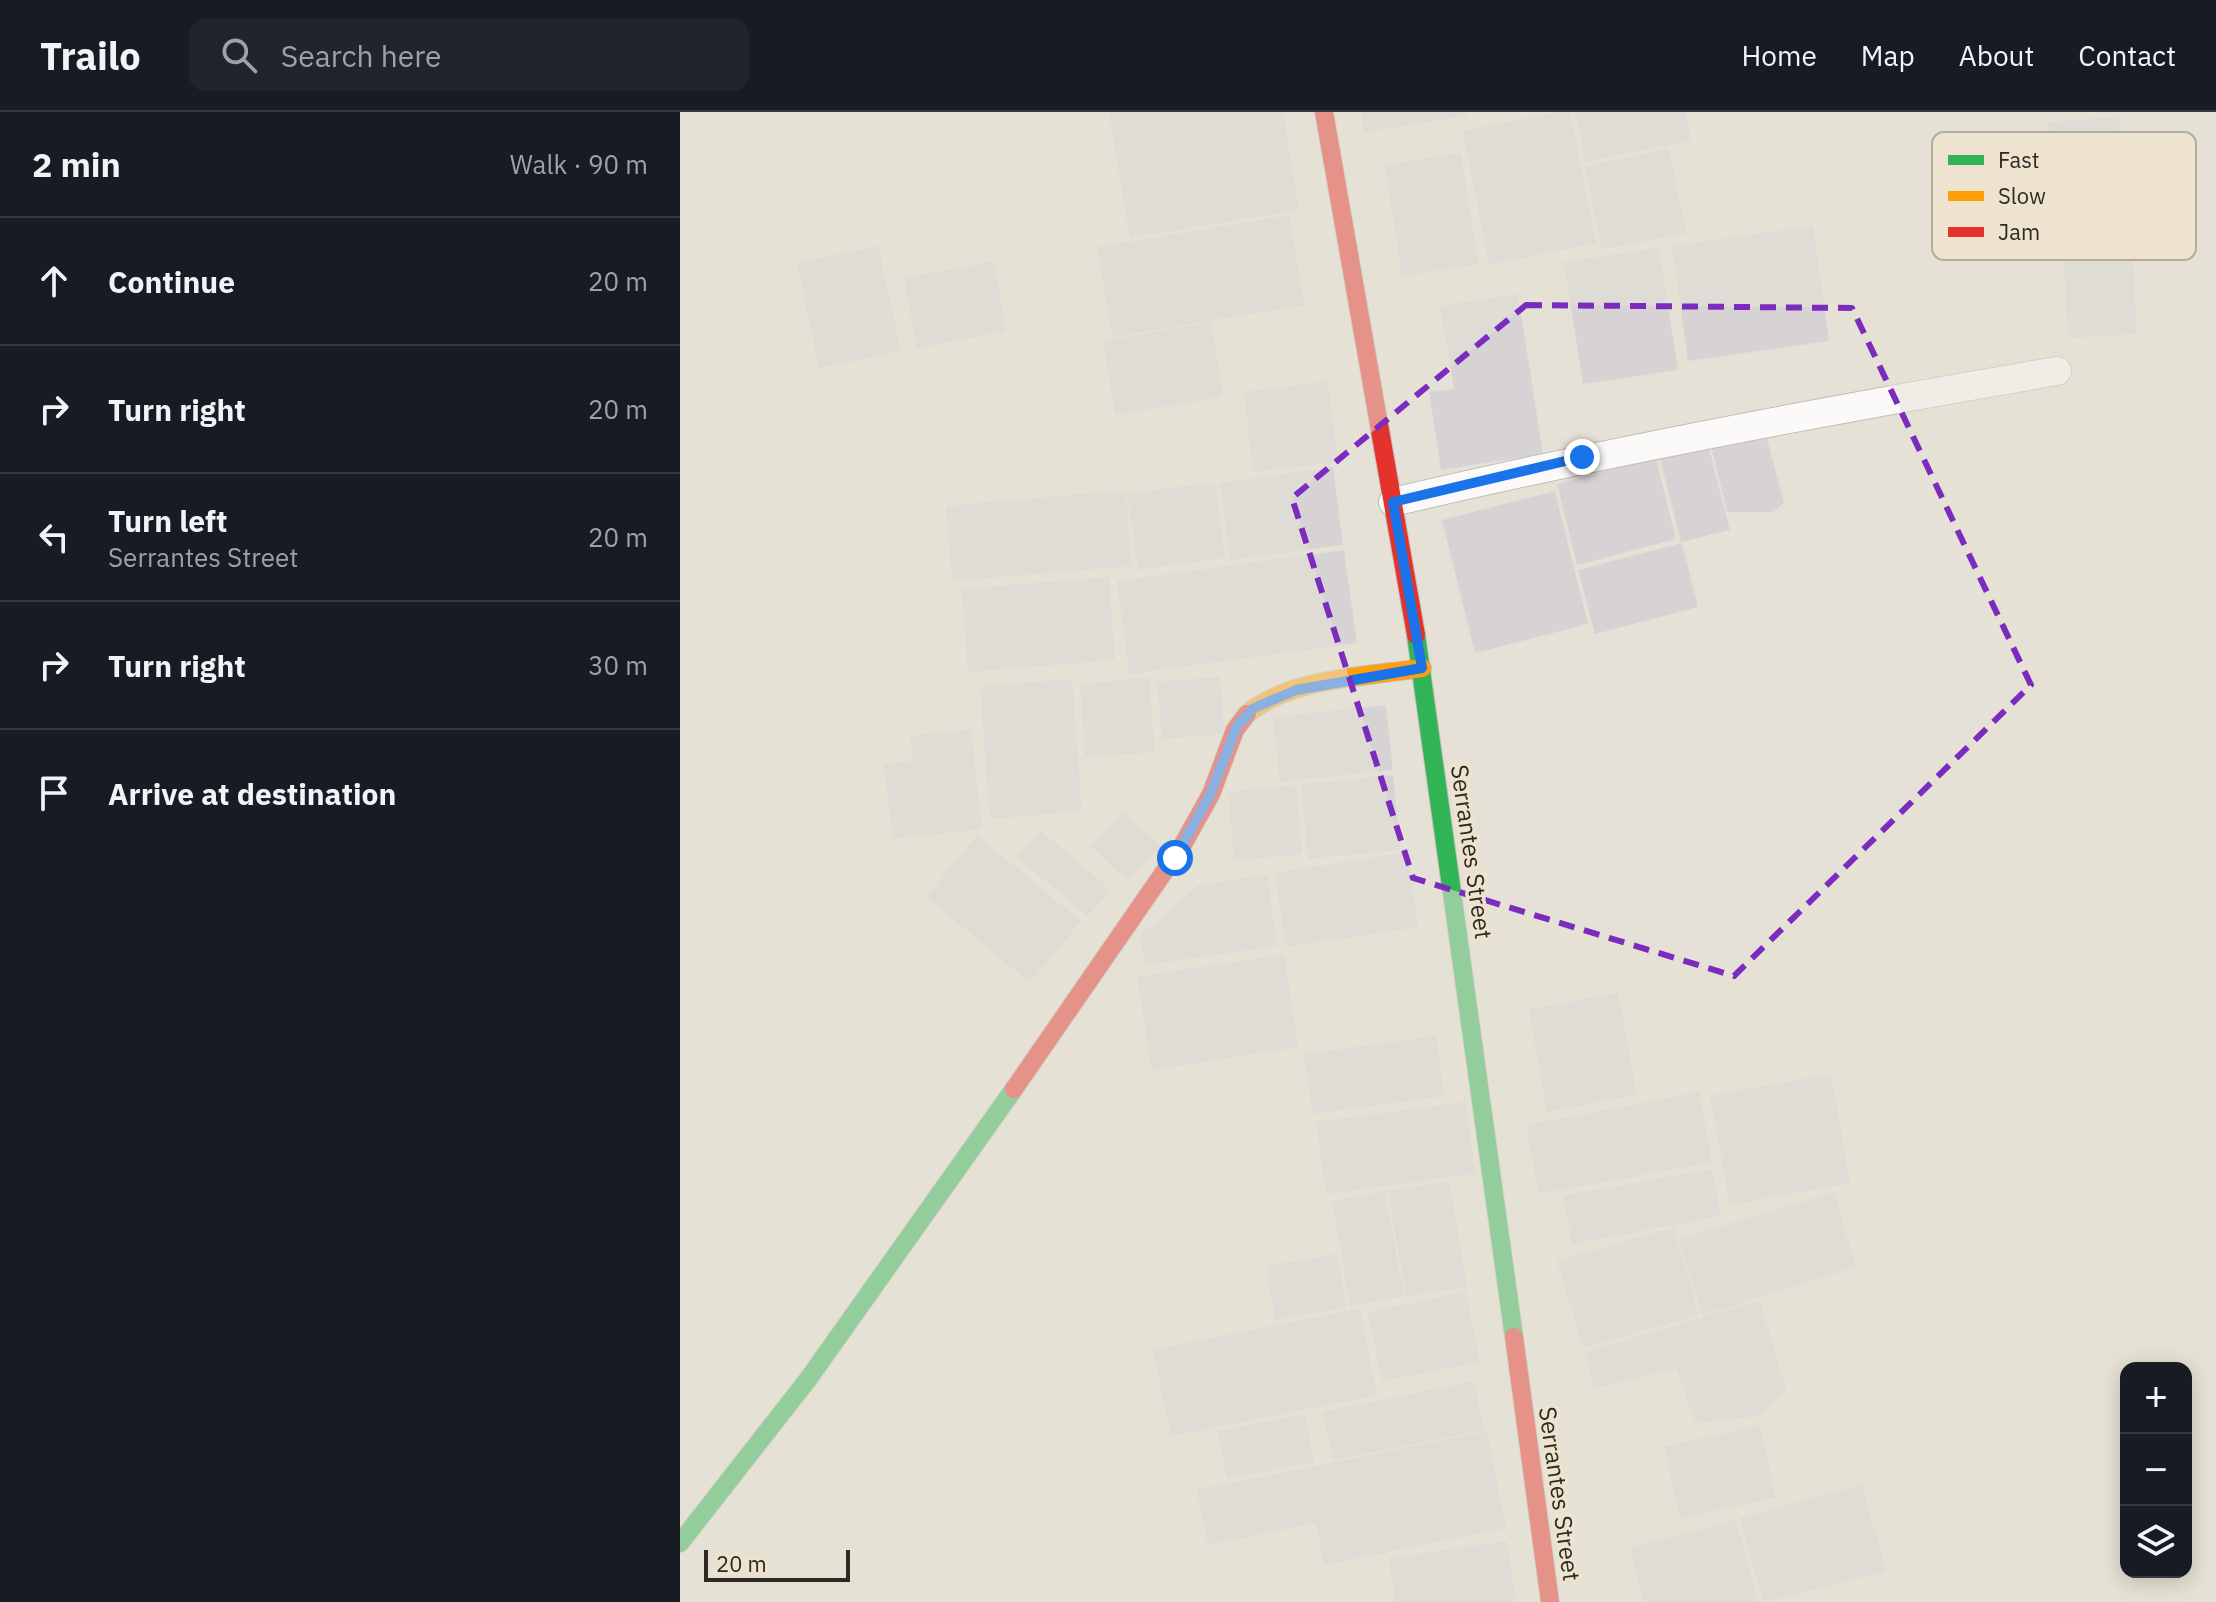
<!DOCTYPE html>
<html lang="en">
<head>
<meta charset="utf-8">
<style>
	:root { --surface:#171b24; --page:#20242c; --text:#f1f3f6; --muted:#9ea1a6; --line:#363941 }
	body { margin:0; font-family:"IBM Plex Sans",sans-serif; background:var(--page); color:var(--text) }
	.controls { position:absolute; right:24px; bottom:24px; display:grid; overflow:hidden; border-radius:16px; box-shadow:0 4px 20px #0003 }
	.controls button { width:72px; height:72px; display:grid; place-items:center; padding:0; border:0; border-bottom:2px solid var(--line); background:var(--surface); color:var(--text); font:40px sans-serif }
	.scale { position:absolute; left:24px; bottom:20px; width:146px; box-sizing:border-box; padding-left:8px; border:4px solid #2e2a23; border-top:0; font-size:22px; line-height:28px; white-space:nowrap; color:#2e2a23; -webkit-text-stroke:6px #ede3cf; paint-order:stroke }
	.stop { position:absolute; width:24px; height:24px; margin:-18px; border:6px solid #1a73e8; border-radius:50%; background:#fff }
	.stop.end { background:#1a73e8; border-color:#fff; box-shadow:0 2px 8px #0008 }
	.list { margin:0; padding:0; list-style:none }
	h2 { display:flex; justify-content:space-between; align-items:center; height:104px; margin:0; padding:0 32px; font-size:34px }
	h2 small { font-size:26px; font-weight:400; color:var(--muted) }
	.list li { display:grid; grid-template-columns:52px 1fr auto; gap:24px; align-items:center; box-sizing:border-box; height:128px; padding:0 32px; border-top:2px solid var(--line) }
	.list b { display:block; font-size:30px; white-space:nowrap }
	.list p { margin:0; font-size:26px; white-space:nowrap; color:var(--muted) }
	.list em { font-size:26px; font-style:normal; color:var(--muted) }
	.icon { flex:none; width:44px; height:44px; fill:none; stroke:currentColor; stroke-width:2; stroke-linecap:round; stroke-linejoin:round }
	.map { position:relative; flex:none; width:1536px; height:1490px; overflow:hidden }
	header { display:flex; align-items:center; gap:48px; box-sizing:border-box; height:112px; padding:0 40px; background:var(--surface); border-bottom:2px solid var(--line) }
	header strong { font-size:38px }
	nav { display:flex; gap:44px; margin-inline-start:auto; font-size:28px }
	.search { width:560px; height:72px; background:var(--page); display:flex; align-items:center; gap:20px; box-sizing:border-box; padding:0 28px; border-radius:16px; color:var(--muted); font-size:30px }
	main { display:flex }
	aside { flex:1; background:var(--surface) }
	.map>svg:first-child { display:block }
</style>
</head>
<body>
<header>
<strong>Trailo</strong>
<div class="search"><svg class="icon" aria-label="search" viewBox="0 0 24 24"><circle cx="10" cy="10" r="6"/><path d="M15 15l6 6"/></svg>Search here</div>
<nav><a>Home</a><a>Map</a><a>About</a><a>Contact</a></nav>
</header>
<main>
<aside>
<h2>2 min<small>Walk · 90 m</small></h2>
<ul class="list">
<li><svg class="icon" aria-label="ahead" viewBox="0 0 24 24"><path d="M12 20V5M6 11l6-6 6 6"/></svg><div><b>Continue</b></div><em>20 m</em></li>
<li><svg class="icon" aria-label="right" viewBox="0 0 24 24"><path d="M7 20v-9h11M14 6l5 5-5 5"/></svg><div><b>Turn right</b></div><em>20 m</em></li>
<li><svg class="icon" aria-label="left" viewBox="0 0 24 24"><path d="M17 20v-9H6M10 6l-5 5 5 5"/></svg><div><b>Turn left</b><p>Serrantes Street</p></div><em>20 m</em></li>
<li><svg class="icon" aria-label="right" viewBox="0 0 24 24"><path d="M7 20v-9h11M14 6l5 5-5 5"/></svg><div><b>Turn right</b></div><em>30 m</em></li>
<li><svg class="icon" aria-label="arrive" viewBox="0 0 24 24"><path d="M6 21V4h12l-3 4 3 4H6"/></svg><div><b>Arrive at destination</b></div></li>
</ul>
</aside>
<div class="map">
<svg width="1536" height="1490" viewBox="0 0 1536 1490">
	<rect width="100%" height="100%" fill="#e6e1d6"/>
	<g fill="#d7d3d5">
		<polygon points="429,0 603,0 619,98 450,126"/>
		<polygon points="681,0 786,0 787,4 684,20"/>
		<polygon points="879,0 890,0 916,131 809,153 783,19"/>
		<polygon points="896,0 1006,0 1011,28 906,50"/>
		<polygon points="1439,5 1443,68 1372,72 1368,10"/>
		<polygon points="989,37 1006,121 922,137 905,54"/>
		<polygon points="781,41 798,152 722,164 705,53"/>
		<polygon points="1448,71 1457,222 1388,226 1380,74"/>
		<polygon points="609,103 624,193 432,225 417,135"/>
		<polygon points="1133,114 1149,229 1008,249 992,134"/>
		<polygon points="198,134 221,239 139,256 117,151"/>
		<polygon points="979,136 998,258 903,272 884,150"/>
		<polygon points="314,149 326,219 237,236 224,166"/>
		<polygon points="838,182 863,342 761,358 749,280 774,277 760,194"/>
		<polygon points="531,210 543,285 435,303 423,229"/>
		<polygon points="648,269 658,350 573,360 564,280"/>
		<polygon points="1085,320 1104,391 1093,400 1047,400 1031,333"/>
		<polygon points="1028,333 1050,418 1001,430 980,346"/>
		<polygon points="976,346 996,427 897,453 877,372"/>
		<polygon points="653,355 663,433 550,448 540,371"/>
		<polygon points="535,370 545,446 458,458 447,382"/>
		<polygon points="446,378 451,454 272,469 266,394"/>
		<polygon points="875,379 908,512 795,541 762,408"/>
		<polygon points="1002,431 1018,495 915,522 898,458"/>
		<polygon points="664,438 677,531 449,562 437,469"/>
		<polygon points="429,465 435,548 288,560 282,477"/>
		<polygon points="540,565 544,622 482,627 477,570"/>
		<polygon points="469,566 475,640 405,645 400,572"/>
		<polygon points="392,567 402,699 310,707 300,574"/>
		<polygon points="706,593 713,658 600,670 593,605"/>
		<polygon points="291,617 302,717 213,727 204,652 233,649 230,624"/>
		<polygon points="713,663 720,738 628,747 621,672"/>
		<polygon points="616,673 622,742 554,749 548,680"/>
		<polygon points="444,700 481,734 448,769 411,735"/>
		<polygon points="360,718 431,778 408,804 337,745"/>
		<polygon points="297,723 401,809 350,871 246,785"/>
		<polygon points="727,740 738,815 606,835 595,761"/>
		<polygon points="587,763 597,834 465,853 460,822 482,807 518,773"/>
		<polygon points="604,842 618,935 472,958 457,865"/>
		<polygon points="938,881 957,983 867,1000 849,897"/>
		<polygon points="756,924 764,984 633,1002 624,942"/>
		<polygon points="1151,962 1170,1071 1050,1093 1030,984"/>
		<polygon points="1019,980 1032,1050 859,1082 846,1013"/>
		<polygon points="786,990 795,1062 646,1082 636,1010"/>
		<polygon points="1032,1057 1041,1104 892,1132 883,1084"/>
		<polygon points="769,1069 787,1174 726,1185 708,1079"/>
		<polygon points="705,1079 724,1184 670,1194 652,1089"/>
		<polygon points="1154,1080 1176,1155 1022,1203 999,1127"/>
		<polygon points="994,1115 1019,1203 903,1236 877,1149"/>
		<polygon points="658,1142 666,1196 595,1208 586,1154"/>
		<polygon points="786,1180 800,1250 702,1269 688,1200"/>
		<polygon points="1080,1188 1106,1278 1081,1304 1016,1311 996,1257 914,1276 904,1240"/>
		<polygon points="680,1196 697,1283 491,1324 473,1238"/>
		<polygon points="794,1269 804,1318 653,1348 642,1300"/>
		<polygon points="625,1302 634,1350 547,1367 538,1319"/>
		<polygon points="1079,1313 1096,1385 1001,1407 984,1335"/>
		<polygon points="807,1319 826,1416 644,1453 636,1411 528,1433 517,1378"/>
		<polygon points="1182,1373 1206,1459 1083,1490 1060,1406"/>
		<polygon points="1056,1408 1078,1490 964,1490 950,1436"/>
		<polygon points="827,1429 836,1490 715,1490 709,1446"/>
	</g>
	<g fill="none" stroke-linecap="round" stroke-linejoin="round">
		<g stroke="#c1bcb4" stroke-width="30">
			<path id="lane" d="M713 390C933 338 1154 297 1377 259"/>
		</g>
		<g stroke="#c1bcb4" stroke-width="20">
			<g id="fast">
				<polyline points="736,523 834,1225"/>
				<polyline points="0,1431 129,1266 334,977"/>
			</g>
		</g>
		<g stroke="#c1bcb4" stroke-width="20">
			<path id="slow" d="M567 602C612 565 686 565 742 556"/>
		</g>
		<g stroke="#c1bcb4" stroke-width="20">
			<g id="jam">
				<polyline points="644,0 736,523"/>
				<polyline points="334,977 502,734 531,682 555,618 567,602"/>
				<polyline points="834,1225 870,1490"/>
			</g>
		</g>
		<use href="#lane" stroke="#fbfaf9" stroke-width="28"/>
		<use href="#fast" stroke="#30b455" stroke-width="18"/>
		<use href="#slow" stroke="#ff9f0a" stroke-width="18"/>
		<use href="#jam" stroke="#e5322d" stroke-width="18"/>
	</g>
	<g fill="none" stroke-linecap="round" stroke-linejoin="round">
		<polyline stroke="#1a73e8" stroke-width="10" points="495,746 530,683 557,614 574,596 616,578 742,556 713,390 902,345"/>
	</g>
	<path d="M0 0H1536V1490H0ZM846 193 1172 196 1351 573 1054 864 733 766 612 386Z" fill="#e6e1d6" fill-opacity=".55" fill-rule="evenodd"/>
	<path fill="none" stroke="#7b2cbf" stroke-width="6" stroke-dasharray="16 10" stroke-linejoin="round" d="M846 193 1172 196 1351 573 1054 864 733 766 612 386Z"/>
	<g text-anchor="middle" stroke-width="7" stroke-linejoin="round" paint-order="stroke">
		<g font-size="24" fill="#2e2a23" stroke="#ede3cf">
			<text transform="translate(791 740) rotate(82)" y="8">Serrantes Street</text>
			<text transform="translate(879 1382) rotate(82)" y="8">Serrantes Street</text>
		</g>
	</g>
	<rect x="1252" y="20" width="264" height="128" rx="12" fill="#ede3cf" stroke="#b4ac9b" stroke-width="2"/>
	<rect x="1268" y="43" width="36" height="10" fill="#30b455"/>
	<rect x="1268" y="79" width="36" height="10" fill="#ff9f0a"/>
	<rect x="1268" y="115" width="36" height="10" fill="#e5322d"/>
	<g font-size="22" fill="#2e2a23">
		<text x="1318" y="56">Fast</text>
		<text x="1318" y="92">Slow</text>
		<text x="1318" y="128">Jam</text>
	</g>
</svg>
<div class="controls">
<button>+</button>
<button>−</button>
<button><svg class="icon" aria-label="layers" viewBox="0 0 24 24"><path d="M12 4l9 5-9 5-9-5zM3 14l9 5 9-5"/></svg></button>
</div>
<div class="scale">20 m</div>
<div class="stop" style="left:495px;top:746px"></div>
<div class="stop end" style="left:902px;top:345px"></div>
</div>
</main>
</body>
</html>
